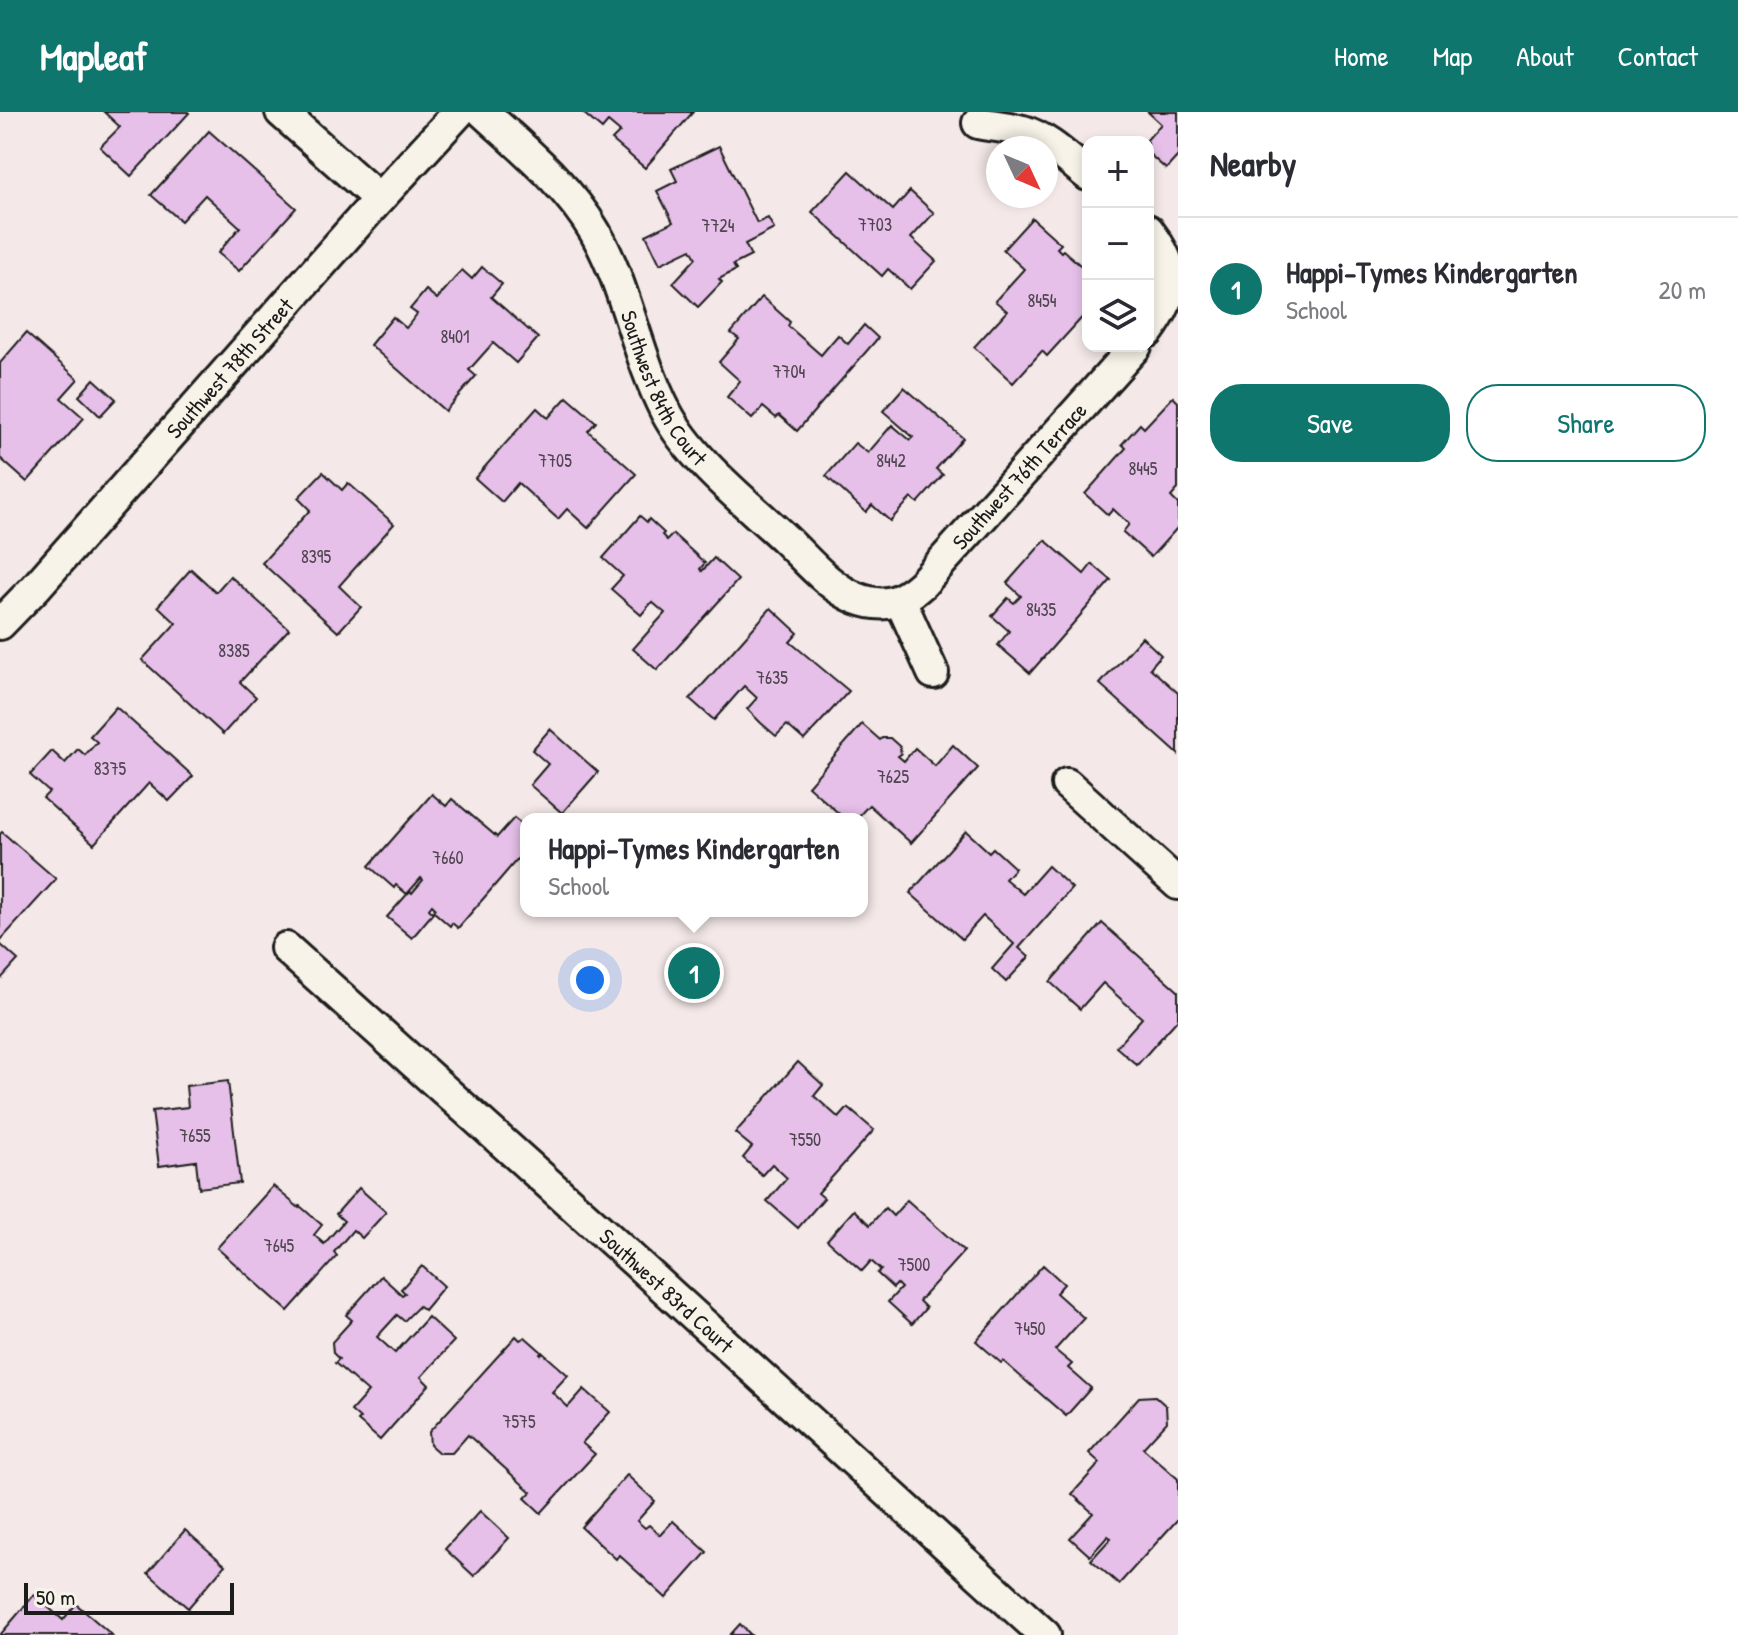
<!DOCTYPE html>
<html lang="en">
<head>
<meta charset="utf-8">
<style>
	:root { --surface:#fff; --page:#f2f2f3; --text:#2b2b33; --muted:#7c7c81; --line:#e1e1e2; --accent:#0f766e }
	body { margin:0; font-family:"Patrick Hand",sans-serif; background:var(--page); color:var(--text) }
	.controls { position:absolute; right:24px; top:24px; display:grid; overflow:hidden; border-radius:16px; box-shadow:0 4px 12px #0003 }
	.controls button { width:72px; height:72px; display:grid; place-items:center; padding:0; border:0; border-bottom:2px solid var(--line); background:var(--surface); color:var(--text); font:40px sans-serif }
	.compass { position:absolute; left:986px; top:24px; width:72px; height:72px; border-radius:50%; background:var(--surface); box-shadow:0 4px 12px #0003; rotate:134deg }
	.scale { position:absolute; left:24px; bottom:20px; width:210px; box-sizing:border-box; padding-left:8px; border:4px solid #1c1c1c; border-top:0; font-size:22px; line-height:28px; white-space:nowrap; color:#1c1c1c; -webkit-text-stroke:6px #f7f3e8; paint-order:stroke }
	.you { position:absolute; left:590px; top:868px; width:28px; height:28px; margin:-20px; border:6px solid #fff; border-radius:50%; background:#1a73e8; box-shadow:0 0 0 12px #1a73e833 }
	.badge { display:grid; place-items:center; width:52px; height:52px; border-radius:50%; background:var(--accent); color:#fff; font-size:26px; font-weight:700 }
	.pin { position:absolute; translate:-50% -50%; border:4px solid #fff; box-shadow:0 2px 8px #0006 }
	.popup { position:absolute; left:520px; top:701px; width:348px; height:104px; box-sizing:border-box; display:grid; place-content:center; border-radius:16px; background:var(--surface); filter:drop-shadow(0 2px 6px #0005); font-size:26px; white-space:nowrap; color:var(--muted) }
	.popup b { font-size:30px; color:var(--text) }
	.popup::after { content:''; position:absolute; left:50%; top:100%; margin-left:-16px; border:16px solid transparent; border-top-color:var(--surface) }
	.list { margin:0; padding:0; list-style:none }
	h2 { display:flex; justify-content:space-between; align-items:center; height:104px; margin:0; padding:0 32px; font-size:34px }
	h2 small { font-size:26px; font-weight:400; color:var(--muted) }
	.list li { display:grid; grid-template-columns:52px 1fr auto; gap:24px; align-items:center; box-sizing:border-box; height:144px; padding:0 32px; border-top:2px solid var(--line) }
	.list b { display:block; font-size:30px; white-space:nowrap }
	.list p { margin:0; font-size:26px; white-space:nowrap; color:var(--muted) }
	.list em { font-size:26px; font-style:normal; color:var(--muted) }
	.actions { display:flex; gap:16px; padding:24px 32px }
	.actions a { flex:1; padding:18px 0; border:2px solid var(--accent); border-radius:32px; text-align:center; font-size:28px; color:var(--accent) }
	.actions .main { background:var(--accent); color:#fff }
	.icon { flex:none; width:44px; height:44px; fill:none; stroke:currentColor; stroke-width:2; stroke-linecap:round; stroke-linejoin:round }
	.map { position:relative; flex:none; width:1178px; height:1523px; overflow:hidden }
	header { display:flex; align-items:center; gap:48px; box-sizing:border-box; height:112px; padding:0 40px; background:var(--accent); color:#fff }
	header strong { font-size:38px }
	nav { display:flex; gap:44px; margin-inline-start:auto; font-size:28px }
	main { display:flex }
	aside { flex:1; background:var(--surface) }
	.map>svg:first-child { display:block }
</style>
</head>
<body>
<header>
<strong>Mapleaf</strong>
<nav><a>Home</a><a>Map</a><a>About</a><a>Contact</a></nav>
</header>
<main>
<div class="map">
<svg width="1178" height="1523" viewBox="0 0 1178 1523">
	<rect width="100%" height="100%" fill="#f4e9e8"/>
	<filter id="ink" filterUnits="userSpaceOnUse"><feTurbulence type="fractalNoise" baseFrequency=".0125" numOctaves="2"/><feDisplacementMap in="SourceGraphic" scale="16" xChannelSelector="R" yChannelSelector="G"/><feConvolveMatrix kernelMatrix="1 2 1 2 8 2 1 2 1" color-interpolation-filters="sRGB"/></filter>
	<g filter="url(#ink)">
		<g fill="#e6c0e9" stroke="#1c1c1c" stroke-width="2">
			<polygon points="104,0 188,0 189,1 131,64 100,35 120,15"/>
			<polygon points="582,0 693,0 645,56 612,28 620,20 608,10 602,17"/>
			<polygon points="1148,0 1178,0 1178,44 1166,57 1148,41 1148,30 1145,30 1161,12"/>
			<polygon points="209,19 296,96 239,159 218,141 240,115 205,83 181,109 151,83"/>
			<polygon points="719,34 757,111 768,106 774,117 745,132 751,144 733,153 736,158 719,167 722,170 698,195 673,171 696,146 691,137 660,152 646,123 673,110 657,79 677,69 671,57"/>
			<polygon points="850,59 893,98 910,79 934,101 911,126 936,149 910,177 888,157 882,164 812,100"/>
			<polygon points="1032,106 1061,132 1057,136 1061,140 1063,138 1088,160 1088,199 1047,244 1042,239 1013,271 974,235 1007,199 995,189 1024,157 1003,138"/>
			<polygon points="482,155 502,172 491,185 538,226 516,251 493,231 469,258 476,264 445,299 370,233 393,205 406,216 417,202 410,197 426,178 437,187 462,158 472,167"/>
			<polygon points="762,185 790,210 788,214 821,243 838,223 848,232 864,213 878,226 797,319 779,303 776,306 763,295 752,307 727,285 740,269 719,250 739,227 731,221"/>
			<polygon points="26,221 78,267 61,286 84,306 27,370 0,346 0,251"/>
			<polygon points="94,267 116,287 100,304 79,284"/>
			<polygon points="904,275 963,326 936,357 943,363 918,391 911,386 890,409 872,393 866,400 826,364 855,331 868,341 892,313 910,328 913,325 883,299"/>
			<polygon points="567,285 596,310 588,319 636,362 588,416 567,397 558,407 518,371 502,390 475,366 537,296 548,306"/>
			<polygon points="1173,285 1178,290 1178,377 1171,385 1178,392 1178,415 1151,445 1123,420 1129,412 1113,397 1108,403 1085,382 1126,336 1122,332 1140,312 1144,316"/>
			<polygon points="323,360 342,378 348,371 394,412 339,474 361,495 338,520 262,451 310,398 298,386"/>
			<polygon points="640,404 647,410 649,407 664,421 662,423 667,428 673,422 705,451 700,457 702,459 714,446 738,468 657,558 633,537 665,501 652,490 641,503 611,477 623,464 603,446"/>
			<polygon points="1045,428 1084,462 1092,452 1111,468 1030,561 998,533 1009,519 992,504 1008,486 1014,491 1021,484 1007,471"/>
			<polygon points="191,457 216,480 230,464 289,517 240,570 256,585 223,622 142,548 176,511 158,494"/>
			<polygon points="771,496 798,521 790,530 849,579 804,628 787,613 776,624 761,611 747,597 757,586 744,574 714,608 690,587"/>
			<polygon points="1142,525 1161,543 1150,556 1178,581 1178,642 1100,572"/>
			<polygon points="116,595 193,664 169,689 149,671 94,732 43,686 49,680 30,663 52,639 65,651 78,637 85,643 97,630 90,624"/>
			<polygon points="862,612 880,628 882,626 890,626 900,635 901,642 898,644 904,649 915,636 935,654 953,633 978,656 911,731 869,693 856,707 845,707 808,674"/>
			<polygon points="550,617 598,660 562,701 530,673 548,652 532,638"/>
			<polygon points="432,682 446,694 452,687 497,725 514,706 526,716 526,737 458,816 452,811 450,814 433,799 435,796 432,793 429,797 433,801 412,826 387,805 410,779 412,781 423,768 421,766 407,782 396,773 394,776 369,754"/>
			<polygon points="966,719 989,740 993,736 1015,756 1005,767 1023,782 1048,754 1072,776 1019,836 1029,845 1006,870 992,857 1014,832 983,804 962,827 910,781"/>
			<polygon points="2,720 56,767 0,829 0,722"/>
			<polygon points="1102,811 1178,879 1178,907 1137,953 1116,935 1142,906 1103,871 1080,897 1050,870"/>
			<polygon points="0,832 18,848 0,868"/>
			<polygon points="798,950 823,973 814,984 839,1006 848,996 874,1018 818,1081 824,1086 798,1116 767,1089 787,1066 772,1052 762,1063 743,1046 752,1035 735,1021"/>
			<polygon points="228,969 240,1071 199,1076 196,1049 159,1054 152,999 188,995 186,974"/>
			<polygon points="273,1074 299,1096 300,1094 322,1113 314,1123 324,1132 344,1109 336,1102 359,1076 386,1100 362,1126 353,1118 334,1140 337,1144 288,1199 217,1136"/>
			<polygon points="907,1088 964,1139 919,1189 926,1196 912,1212 888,1190 901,1176 897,1172 893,1176 877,1161 881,1158 871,1149 862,1159 827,1128 854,1098 870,1113 885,1096 893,1104"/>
			<polygon points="1043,1153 1064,1172 1056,1181 1084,1206 1055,1238 1072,1252 1068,1256 1091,1276 1066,1304 1003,1249 1001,1251 976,1229"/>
			<polygon points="422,1154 444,1174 424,1198 419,1194 404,1209 397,1203 377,1225 395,1241 428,1205 454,1229 421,1265 429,1273 380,1328 358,1309 360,1307 351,1299 368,1280 335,1251 339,1247 333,1241 332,1230 352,1208 346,1203 381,1164 402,1183 405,1181 401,1177"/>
			<polygon points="516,1224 520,1228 525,1225 542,1240 540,1242 541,1243 543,1241 568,1263 552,1280 568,1295 584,1277 610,1300 582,1331 595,1342 541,1401 525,1386 531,1380 468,1323 452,1341 439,1341 430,1333 429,1320"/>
			<polygon points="1155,1284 1166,1294 1167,1310 1143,1336 1178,1367 1178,1407 1119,1472 1091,1448 1111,1426 1108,1424 1090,1444 1070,1426 1093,1401 1072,1382 1100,1351 1089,1341 1139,1285"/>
			<polygon points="627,1363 655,1389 637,1409 645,1416 649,1413 660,1423 673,1409 707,1440 666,1486 619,1443 616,1447 581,1415"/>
			<polygon points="480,1399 509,1426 474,1464 445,1437"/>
			<polygon points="185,1418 225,1453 188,1496 148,1461"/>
			<polygon points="34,1483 63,1508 76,1492 112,1523 0,1523"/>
			<polygon points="740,1512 751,1523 730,1523"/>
		</g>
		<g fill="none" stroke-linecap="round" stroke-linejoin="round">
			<g stroke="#1c1c1c" stroke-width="36">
				<g id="street">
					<polyline points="281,0 379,87"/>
					<path id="s1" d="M483 0C523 37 567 72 595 120 627 176 636 242 666 300 691 348 747 391 786 428 807 448 829 475 856 486 884 497 901 491 922 472L1136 234"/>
					<path d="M978 11C993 14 1009 15 1023 19 1047 26 1069 48 1088 63"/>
					<path d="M1148 118C1178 157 1177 180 1148 220"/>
					<polyline points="900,488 933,561"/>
					<path id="s2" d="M0 512 36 475 379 87 459 0"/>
					<polyline points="1067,672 1178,772"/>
					<path id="s3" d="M286 836 608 1125 1045 1523"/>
				</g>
			</g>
			<use href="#street" stroke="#f7f3e8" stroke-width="30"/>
		</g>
	</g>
	<g text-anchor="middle" stroke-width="7" stroke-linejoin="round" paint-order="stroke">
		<g font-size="18" fill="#4e454f">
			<text x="875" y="119">7703</text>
			<text x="718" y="120">7724</text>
			<text x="1042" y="195">8454</text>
			<text x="455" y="231">8401</text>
			<text x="789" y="266">7704</text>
			<text x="555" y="355">7705</text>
			<text x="891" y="355">8442</text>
			<text x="1143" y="363">8445</text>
			<text x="316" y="451">8395</text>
			<text x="1041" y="504">8435</text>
			<text x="234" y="545">8385</text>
			<text x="772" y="572">7635</text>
			<text x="110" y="663">8375</text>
			<text x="893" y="671">7625</text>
			<text x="448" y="752">7660</text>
			<text x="195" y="1030">7655</text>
			<text x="805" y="1034">7550</text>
			<text x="279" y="1140">7645</text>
			<text x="914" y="1159">7500</text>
			<text x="1030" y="1223">7450</text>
			<text x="519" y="1316">7575</text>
		</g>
		<g font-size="22" fill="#1c1c1c" stroke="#f7f3e8">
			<text dy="8" stroke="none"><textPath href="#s2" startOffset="344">Southwest 78th Street</textPath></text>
			<text dy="8" stroke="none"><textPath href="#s1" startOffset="336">Southwest 84th Court</textPath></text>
			<text dy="8" stroke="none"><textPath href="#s1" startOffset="844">Southwest 76th Terrace</textPath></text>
			<text dy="8" stroke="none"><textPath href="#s3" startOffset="512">Southwest 83rd Court</textPath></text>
		</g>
	</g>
</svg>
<div class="controls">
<button>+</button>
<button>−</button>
<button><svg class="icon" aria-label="layers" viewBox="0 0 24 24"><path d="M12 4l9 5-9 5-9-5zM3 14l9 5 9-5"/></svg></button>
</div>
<svg class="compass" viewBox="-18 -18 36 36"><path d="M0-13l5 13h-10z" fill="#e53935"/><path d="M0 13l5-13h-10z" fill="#7c7c81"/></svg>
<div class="scale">50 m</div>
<div class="you"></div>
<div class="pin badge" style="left:694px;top:861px">1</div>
<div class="popup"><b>Happi-Tymes Kindergarten</b>School</div>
</div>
<aside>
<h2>Nearby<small></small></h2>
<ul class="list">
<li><span class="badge">1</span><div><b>Happi-Tymes Kindergarten</b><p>School</p></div><em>20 m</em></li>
</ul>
<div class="actions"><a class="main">Save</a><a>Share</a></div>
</aside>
</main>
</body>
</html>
